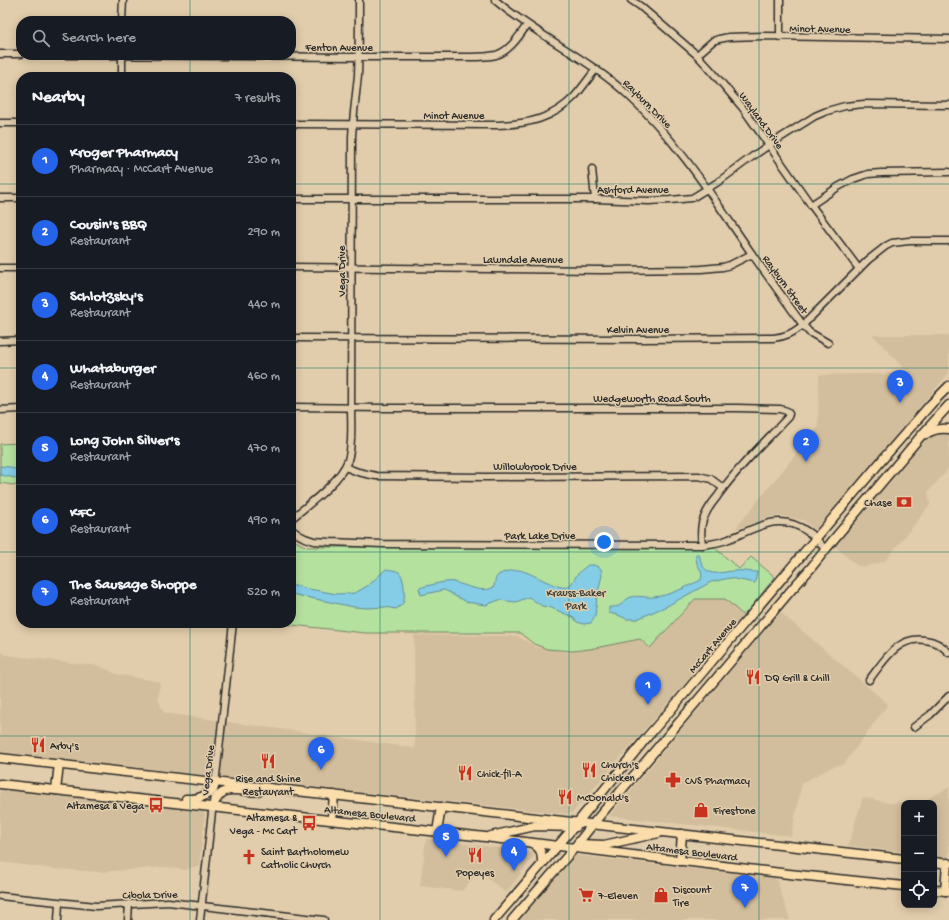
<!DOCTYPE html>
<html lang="en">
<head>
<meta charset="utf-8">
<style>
	:root { --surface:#171b24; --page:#20242c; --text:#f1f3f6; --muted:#9ea1a6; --line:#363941; --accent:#2563eb }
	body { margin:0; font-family:"Gochi Hand",sans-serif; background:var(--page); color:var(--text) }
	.controls { position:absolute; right:12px; bottom:12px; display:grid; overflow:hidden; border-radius:8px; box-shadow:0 2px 10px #0003 }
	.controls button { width:36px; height:36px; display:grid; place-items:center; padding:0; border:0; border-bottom:1px solid var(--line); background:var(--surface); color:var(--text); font:20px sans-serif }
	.you { position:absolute; left:604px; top:542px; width:14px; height:14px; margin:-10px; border:3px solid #fff; border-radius:50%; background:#1a73e8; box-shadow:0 0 0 6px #1a73e833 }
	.badge { display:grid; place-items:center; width:26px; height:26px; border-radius:50%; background:var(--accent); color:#fff; font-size:13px; font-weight:700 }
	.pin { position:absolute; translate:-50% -33px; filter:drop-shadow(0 1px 2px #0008) }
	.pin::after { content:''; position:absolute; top:21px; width:14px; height:12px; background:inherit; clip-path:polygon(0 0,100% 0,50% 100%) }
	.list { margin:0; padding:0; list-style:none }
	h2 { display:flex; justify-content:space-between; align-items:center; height:52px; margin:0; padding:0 16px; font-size:17px }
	h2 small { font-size:13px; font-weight:400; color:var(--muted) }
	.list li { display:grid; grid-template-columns:26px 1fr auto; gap:12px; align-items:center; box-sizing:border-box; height:72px; padding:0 16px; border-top:1px solid var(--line) }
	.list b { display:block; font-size:15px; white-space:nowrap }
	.list p { margin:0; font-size:13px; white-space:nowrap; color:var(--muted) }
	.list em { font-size:13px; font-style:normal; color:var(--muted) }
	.icon { flex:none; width:22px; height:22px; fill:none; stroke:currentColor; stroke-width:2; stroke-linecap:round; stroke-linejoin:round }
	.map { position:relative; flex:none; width:949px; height:920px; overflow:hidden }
	.search { position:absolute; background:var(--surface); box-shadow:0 2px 10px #0003; left:16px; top:16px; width:280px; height:44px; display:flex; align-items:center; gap:10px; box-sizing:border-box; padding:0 14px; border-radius:16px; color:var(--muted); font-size:15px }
	.panel { position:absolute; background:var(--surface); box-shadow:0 2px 10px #0003; left:16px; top:72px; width:280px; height:556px; border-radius:16px }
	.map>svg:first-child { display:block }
</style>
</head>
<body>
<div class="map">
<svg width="949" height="920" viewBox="0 0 949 920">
	<rect width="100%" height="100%" fill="#e1cdab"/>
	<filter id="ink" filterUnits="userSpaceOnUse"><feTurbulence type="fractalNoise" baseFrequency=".025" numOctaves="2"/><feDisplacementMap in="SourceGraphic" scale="8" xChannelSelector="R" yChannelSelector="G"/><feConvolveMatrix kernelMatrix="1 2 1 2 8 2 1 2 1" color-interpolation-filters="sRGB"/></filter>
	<g filter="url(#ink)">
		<g fill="#d2be9c">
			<polygon points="873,335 949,335 949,373 815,530 803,520 780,516 770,517 746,526 735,529 818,427 819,375 908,373"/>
			<polygon points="938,433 949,433 949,468 928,492 930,505 885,561 864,567 856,565 834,545 925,438"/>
			<polygon points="695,599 725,599 744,616 573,812 567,814 397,796 0,752 0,651 6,655 99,666 109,670 116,674 160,682 158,699 164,713 415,748 414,635 517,636 537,647 567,652 640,639 650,648"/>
			<polygon points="780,612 888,704 844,764 834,766 802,783 791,836 609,816"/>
			<polygon points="949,787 949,857 934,856 934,803 904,803 904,852 848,846 863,797 889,803 924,801"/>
			<polygon points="0,789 203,812 205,815 199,867 192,867 186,870 165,867 100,872 54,869 0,862"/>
			<polygon points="426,839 534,852 534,856 506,893 479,871 462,891 420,886"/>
			<polygon points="573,855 776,878 790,920 519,920"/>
		</g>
		<g fill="#b5e19f" stroke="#708665">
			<polygon points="21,443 21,486 0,483 0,444"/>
			<polygon points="291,539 307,547 714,547 739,569 751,557 775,577 744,616 725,599 695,599 650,648 640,639 590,649 573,651 547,649 534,644 520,633 365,633 274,623 291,623"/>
		</g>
		<g fill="#85cde6" stroke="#618c9b">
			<polygon points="0,466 10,467 21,472 21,479 0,475"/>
			<path d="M696 554H699C700 557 700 561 702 564 709 579 722 571 735 571 742 570 749 572 757 572L755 583 730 578 711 582 667 606 637 619H627L618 615 609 613V607C624 608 621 601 631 597 638 595 646 598 653 597 670 596 685 587 701 580 705 569 694 567 696 554Z"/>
			<path d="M588 565H594L598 567 601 569 602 575 597 597 595 617 591 623 584 624 577 622 573 617 549 607 542 606 529 597 516 602 499 600 486 605 466 602 462 599C455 598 450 591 443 590L421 595 419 588C427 586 447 580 454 582 465 585 483 594 494 587 495 578 496 574 506 572 509 571 514 570 518 570 530 571 557 590 567 587 571 586 574 579 577 575 580 571 584 568 588 565Z"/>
			<path d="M386 569C390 570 396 570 399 572 404 576 406 597 403 603 402 605 399 607 396 609L385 607 367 608 354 607 291 594V586H300L303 588 337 594 355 593 369 585Z"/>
		</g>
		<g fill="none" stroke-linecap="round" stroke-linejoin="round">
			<g stroke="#2b2b2b" stroke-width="9">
				<g id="minor">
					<path d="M495 0C537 36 588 58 628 95 678 141 714 199 752 254 769 278 786 302 803 325L809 332 828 343"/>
					<polyline points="631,0 640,6 697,55 709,68 742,107 811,205 859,269"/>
					<polyline points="122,21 123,0"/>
					<polyline points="780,37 780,0"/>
					<polyline points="0,54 21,54"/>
					<path d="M65 55 359 57H470C479 57 487 57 496 55 510 51 519 36 527 25"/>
					<polyline points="122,55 122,77"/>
					<polyline points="697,55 713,41 719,39 729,37 763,36 949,39"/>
					<polyline points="0,123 21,123"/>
					<path d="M291 124 498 125C528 124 553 119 575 96 582 88 589 78 596 69"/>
					<polyline points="592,169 595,199"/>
					<polyline points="0,198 21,198"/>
					<polyline points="291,199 595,199 649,201 670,200 692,198 697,195 718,182 753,156 769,145 815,116 827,111 845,106 864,104 949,105"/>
					<polyline points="811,205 838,187 853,179 868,174 881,173 949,172"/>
					<polyline points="291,267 602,270 701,269 723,267 730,265 752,254"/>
					<polyline points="0,268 21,268"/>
					<path d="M291 338 642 339 773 338C785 337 793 333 803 325L868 260 886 246 892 243 909 241H949"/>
					<polyline points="0,341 21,340"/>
					<path d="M291 407 384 408H737L780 409 787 411 789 414 788 417C764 443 737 468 717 497 711 504 706 512 703 520 700 528 701 537 702 545"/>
					<polyline points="0,410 21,409"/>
					<polyline points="345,467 358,472 376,476 487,477 699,476 711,479 723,488"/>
					<path d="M291 519C309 504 340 482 348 460 353 445 351 423 351 408L352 137C353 116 356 96 358 75 359 50 359 25 359 0"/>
					<path d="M291 529 299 535 305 538 314 541 330 542 383 544 702 545C711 544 720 543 729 539 757 528 779 511 808 532 815 536 820 544 826 550"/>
					<path d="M869 680C884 661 897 636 925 640 934 641 943 646 949 653"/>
					<polyline points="914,727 930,715 949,696"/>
					<polyline points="0,896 96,906 168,902 324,920"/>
					<polyline points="58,920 59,903"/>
					<polyline points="128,920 129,904"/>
					<polyline points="200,920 233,623"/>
				</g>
			</g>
			<g stroke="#2b2b2b" stroke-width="11">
				<g id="major">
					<path d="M926 434C933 429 940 428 949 429"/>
					<polyline points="0,758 904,859"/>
					<polyline points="0,784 485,837 789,874 904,886"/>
					<polyline points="56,790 59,764"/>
					<path d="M186 799C200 800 210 795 216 783"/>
					<path d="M212 807C223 785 229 790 249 791 255 792 257 792 262 789"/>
					<polyline points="332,820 334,795"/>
					<polyline points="437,832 441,807"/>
					<polyline points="491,836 535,826 576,827"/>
					<path d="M532 843C541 849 542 852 542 863"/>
					<polyline points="578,844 604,845 659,833"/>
					<polyline points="680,861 682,834"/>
					<polyline points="934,862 949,864"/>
					<polyline points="934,890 949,891"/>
					<polyline points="945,891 947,863"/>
					<polyline points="494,920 573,828 648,736 669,712 888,453 931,404 949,386"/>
					<polyline points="512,920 570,853 597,819 793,588 810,569 834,539 920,437 949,405"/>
				</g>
			</g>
			<use href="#minor" stroke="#e1cdab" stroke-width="6"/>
			<use href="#major" stroke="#faddab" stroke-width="8"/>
		</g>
	</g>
	<path fill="none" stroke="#0f766e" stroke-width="1" stroke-opacity="0.55" d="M190 0V21M380 0V920M569 0V920M759 0V920M190 55V77M0 184H21M291 184H949M0 368H21M291 368H949M0 552H21M291 552H949M190 623V920M0 736H949"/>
	<defs>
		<g id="bank-bare" transform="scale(1.2)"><path d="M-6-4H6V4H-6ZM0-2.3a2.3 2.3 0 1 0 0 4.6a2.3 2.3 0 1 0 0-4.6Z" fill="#c8321e" stroke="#e1cdab" stroke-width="2.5" paint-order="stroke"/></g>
		<g id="restaurant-bare" transform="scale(1.2)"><path d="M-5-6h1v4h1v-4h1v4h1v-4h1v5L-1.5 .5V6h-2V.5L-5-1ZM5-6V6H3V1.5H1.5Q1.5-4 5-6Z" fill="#c8321e" stroke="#e1cdab" stroke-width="2.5" paint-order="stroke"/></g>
		<g id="pharmacy-bare" transform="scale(1.2)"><path d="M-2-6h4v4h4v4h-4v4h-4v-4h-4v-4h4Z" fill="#c8321e" stroke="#e1cdab" stroke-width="2.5" paint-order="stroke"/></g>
		<g id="bus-bare" transform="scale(1.2)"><path d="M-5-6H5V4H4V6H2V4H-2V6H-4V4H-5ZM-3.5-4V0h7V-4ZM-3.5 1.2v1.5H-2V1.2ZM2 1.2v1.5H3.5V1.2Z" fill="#c8321e" stroke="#e1cdab" stroke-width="2.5" paint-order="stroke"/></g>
		<g id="shop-bare" transform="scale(1.2)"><path d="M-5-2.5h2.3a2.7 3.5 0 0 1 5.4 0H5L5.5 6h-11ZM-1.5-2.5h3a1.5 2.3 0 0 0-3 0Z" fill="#c8321e" stroke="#e1cdab" stroke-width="2.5" paint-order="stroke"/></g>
		<g id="church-bare" transform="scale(1.2)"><path d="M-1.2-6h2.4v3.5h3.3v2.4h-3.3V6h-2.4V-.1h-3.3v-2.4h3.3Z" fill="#c8321e" stroke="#e1cdab" stroke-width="2.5" paint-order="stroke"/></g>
		<g id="supermarket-bare" transform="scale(1.2)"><path d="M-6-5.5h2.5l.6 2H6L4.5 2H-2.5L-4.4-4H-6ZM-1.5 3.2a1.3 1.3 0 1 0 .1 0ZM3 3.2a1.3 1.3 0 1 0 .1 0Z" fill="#c8321e" stroke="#e1cdab" stroke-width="2.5" paint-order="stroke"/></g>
	</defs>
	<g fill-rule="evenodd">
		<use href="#bank-bare" x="904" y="502"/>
		<use href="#restaurant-bare" x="753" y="677"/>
		<use href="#restaurant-bare" x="38" y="745"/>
		<use href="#restaurant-bare" x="268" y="761"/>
		<use href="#restaurant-bare" x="589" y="770"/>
		<use href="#restaurant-bare" x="465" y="773"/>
		<use href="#pharmacy-bare" x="673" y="780"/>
		<use href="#restaurant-bare" x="565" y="797"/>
		<use href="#bus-bare" x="156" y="805"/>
		<use href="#shop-bare" x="701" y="810"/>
		<use href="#bus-bare" x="309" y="823"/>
		<use href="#restaurant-bare" x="475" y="855"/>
		<use href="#church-bare" x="249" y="857"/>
		<use href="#supermarket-bare" x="586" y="895"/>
		<use href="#shop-bare" x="661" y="895"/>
	</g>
	<g text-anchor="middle" stroke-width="3" stroke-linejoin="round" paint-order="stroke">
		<g font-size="11" fill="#2b2b2b" stroke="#e1cdab">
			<text transform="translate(820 28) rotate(1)" y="4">Minot Avenue</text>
			<text x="339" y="51">Fenton Avenue</text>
			<text transform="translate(648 103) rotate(45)" y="4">Rayburn Drive</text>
			<text x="454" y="119">Minot Avenue</text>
			<text transform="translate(762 120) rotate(54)" y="4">Wayland Drive</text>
			<text x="633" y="193">Ashford Avenue</text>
			<text x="523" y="263">Lawndale Avenue</text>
			<text transform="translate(341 271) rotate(-90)" y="4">Vega Drive</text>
			<text transform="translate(786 284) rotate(54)" y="4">Rayburn Street</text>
			<text x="638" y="333">Kelvin Avenue</text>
			<text x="652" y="402">Wedgeworth Road South</text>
			<text x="535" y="470">Willowbrook Drive</text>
			<text x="540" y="539">Park Lake Drive</text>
			<text transform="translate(712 645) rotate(-50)" y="4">McCart Avenue</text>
			<text transform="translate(207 770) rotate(-83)" y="4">Vega Drive</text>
			<text transform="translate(370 813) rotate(6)" y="4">Altamesa Boulevard</text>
			<text transform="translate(692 851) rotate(7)" y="4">Altamesa Boulevard</text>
			<text transform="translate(150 894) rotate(-1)" y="4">Cibola Drive</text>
		</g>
		<g font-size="11" fill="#2b2b2b" stroke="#e1cdab" text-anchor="start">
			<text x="892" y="506" text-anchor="end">Chase</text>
			<text x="765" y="681">DQ Grill &amp; Chill</text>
			<text x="50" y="749">Arby's</text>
			<text x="601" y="768">Church's<tspan x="601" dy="13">Chicken</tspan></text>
			<text x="477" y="777">Chick-fil-A</text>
			<text x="268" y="782" text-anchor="middle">Rise and Shine<tspan x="268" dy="13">Restaurant</tspan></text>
			<text x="685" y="784">CVS Pharmacy</text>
			<text x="577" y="801">McDonald's</text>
			<text x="144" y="809" text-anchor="end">Altamesa &amp; Vega</text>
			<text x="713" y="814">Firestone</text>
			<text x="297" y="821" text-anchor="end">Altamesa &amp;<tspan x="297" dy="13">Vega - Mc Cart</tspan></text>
			<text x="261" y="855">Saint Bartholomew<tspan x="261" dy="13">Catholic Church</tspan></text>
			<text x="475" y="876" text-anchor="middle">Popeyes</text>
			<text x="673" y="893">Discount<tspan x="673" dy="13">Tire</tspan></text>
			<text x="598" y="899">7-Eleven</text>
		</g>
		<g font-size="11" fill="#393d37" stroke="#e1cdab">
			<text x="576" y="596">Krauss-Baker<tspan x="576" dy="13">Park</tspan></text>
		</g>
	</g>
</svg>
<div class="controls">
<button>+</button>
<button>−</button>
<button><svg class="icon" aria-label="locate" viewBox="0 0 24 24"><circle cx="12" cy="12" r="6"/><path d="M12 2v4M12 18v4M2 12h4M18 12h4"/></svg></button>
</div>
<div class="you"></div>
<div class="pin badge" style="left:648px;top:705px">1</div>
<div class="pin badge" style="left:806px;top:462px">2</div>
<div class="pin badge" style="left:900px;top:403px">3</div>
<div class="pin badge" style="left:514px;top:871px">4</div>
<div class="pin badge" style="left:446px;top:857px">5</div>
<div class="pin badge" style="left:321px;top:770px">6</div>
<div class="pin badge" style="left:745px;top:908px">7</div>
<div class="search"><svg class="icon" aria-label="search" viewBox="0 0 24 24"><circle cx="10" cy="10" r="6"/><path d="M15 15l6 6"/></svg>Search here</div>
<section class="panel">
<h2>Nearby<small>7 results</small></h2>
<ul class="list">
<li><span class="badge">1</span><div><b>Kroger Pharmacy</b><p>Pharmacy · McCart Avenue</p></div><em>230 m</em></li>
<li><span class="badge">2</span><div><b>Cousin's BBQ</b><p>Restaurant</p></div><em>290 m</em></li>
<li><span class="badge">3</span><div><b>Schlotzsky's</b><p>Restaurant</p></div><em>440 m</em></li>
<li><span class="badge">4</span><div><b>Whataburger</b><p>Restaurant</p></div><em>460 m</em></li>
<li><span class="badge">5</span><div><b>Long John Silver's</b><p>Restaurant</p></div><em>470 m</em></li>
<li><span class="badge">6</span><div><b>KFC</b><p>Restaurant</p></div><em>490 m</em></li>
<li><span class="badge">7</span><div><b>The Sausage Shoppe</b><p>Restaurant</p></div><em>520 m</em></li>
</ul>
</section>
</div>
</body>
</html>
